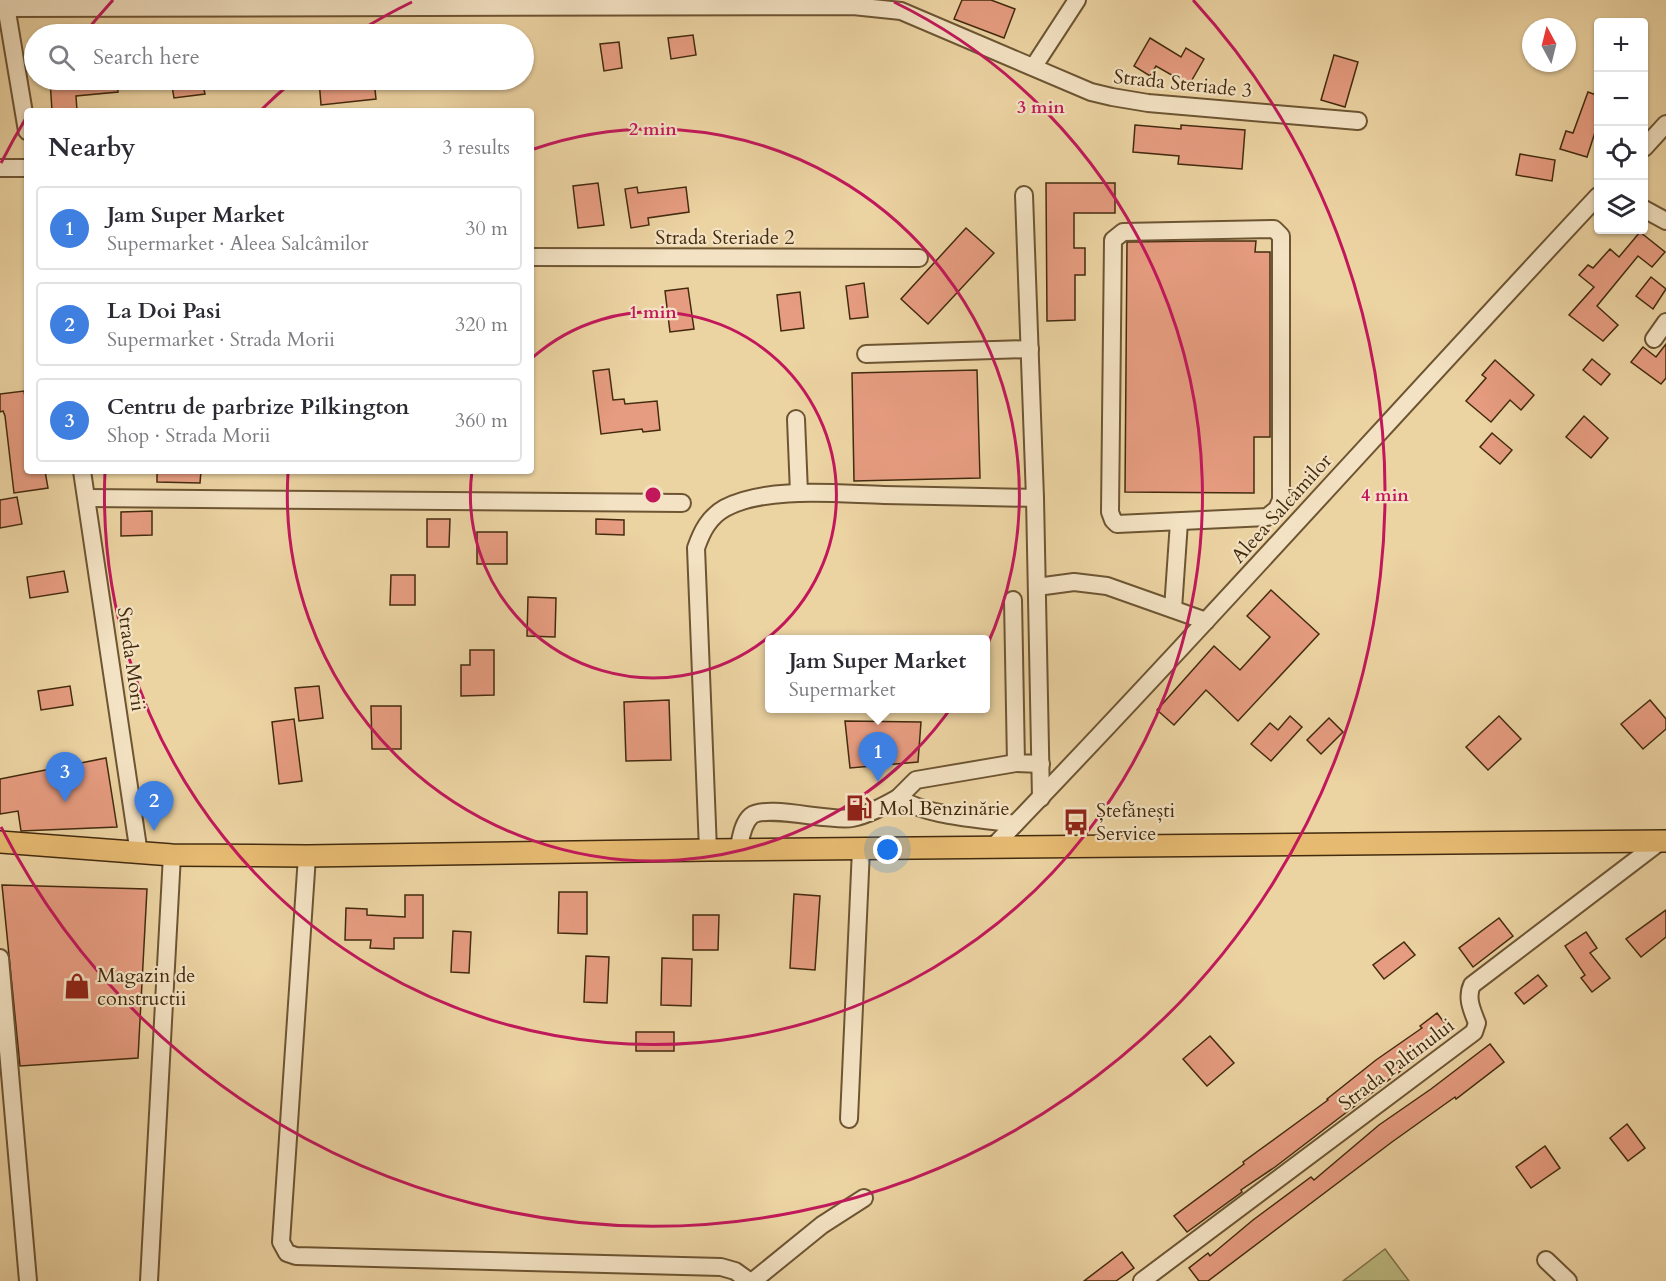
<!DOCTYPE html>
<html lang="en">
<head>
<meta charset="utf-8">
<style>
	:root { --surface:#fff; --page:#f7f7f7; --text:#2b2b33; --muted:#7c7c81; --line:#e1e1e2; --accent:#8f2418 }
	body { margin:0; font-family:Cardo,serif; background:var(--page); color:var(--text) }
	.controls { position:absolute; right:18px; top:18px; display:grid; overflow:hidden; border-radius:6px; box-shadow:0 2px 4px #0004 }
	.controls button { width:54px; height:54px; display:grid; place-items:center; padding:0; border:0; border-bottom:2px solid var(--line); background:var(--surface); color:var(--text); font:30px sans-serif }
	.compass { position:absolute; left:1522px; top:18px; width:54px; height:54px; border-radius:50%; background:var(--surface); box-shadow:0 2px 4px #0004; rotate:353deg }
	.you { position:absolute; left:888px; top:850px; width:21px; height:21px; margin:-15px; border:4px solid #fff; border-radius:50%; background:#1a73e8; box-shadow:0 0 0 9px #1a73e833 }
	.badge { display:grid; place-items:center; width:39px; height:39px; border-radius:50%; background:var(--accent); color:#fff; font-size:20px; font-weight:700 }
	.pin { position:absolute; translate:-50% -50px; filter:drop-shadow(0 2px 3px #0008) }
	.pin::after { content:''; position:absolute; top:32px; width:21px; height:18px; background:inherit; clip-path:polygon(0 0,100% 0,50% 100%) }
	.popup { position:absolute; left:765px; top:635px; width:225px; height:78px; box-sizing:border-box; display:grid; place-content:center; border-radius:6px; background:var(--surface); filter:drop-shadow(0 2px 4px #0005); font-size:20px; white-space:nowrap; color:var(--muted) }
	.popup b { font-size:22px; color:var(--text) }
	.popup::after { content:''; position:absolute; left:50%; top:100%; margin-left:-12px; border:12px solid transparent; border-top-color:var(--surface) }
	.list { margin:0; padding:0; list-style:none }
	h2 { display:flex; justify-content:space-between; align-items:center; height:78px; margin:0; padding:0 24px; font-size:26px }
	h2 small { font-size:20px; font-weight:400; color:var(--muted) }
	.list li { display:grid; grid-template-columns:39px 1fr auto; gap:18px; align-items:center; box-sizing:border-box; height:84px; margin:0 12px 12px; padding:0 12px; border:2px solid var(--line); border-radius:6px }
	.list b { display:block; font-size:22px; white-space:nowrap }
	.list p { margin:0; font-size:20px; white-space:nowrap; color:var(--muted) }
	.list em { font-size:20px; font-style:normal; color:var(--muted) }
	.icon { flex:none; width:33px; height:33px; fill:none; stroke:currentColor; stroke-width:2; stroke-linecap:round; stroke-linejoin:round }
	.map { position:relative; flex:none; width:1666px; height:1281px; overflow:hidden }
	.search { position:absolute; background:var(--surface); box-shadow:0 2px 4px #0004; left:24px; top:24px; width:510px; height:66px; display:flex; align-items:center; gap:15px; box-sizing:border-box; padding:0 21px; border-radius:33px; color:var(--muted); font-size:22px }
	.panel { position:absolute; background:var(--surface); box-shadow:0 2px 4px #0004; left:24px; top:108px; width:510px; height:366px; border-radius:6px }
	.map>svg:first-child { display:block }
</style>
</head>
<body>
<div class="map">
<svg width="1666" height="1281" viewBox="0 0 1666 1281">
	<rect width="100%" height="100%" fill="#ecd3a2"/>
	<filter id="stains"><feTurbulence type="fractalNoise" baseFrequency=".00333" numOctaves="4"/><feColorMatrix values="0 0 0 0 .2 0 0 0 0 .09 0 0 0 0 .02 0 0 0 .5 -.17"/></filter>
	<radialGradient id="worn" r=".72"><stop offset=".6" stop-color="#630" stop-opacity="0"/><stop offset="1" stop-color="#630" stop-opacity=".3"/></radialGradient>
	<polygon fill="#bdbb81" stroke="#807348" stroke-width="1.5" points="1385,1249 1409,1281 1343,1281"/>
	<g fill="#e69c80" stroke="#432b0e" stroke-width="1.5">
		<polygon points="962,0 991,0 1015,9 1004,38 954,19"/>
		<polygon points="693,35 696,55 671,59 668,38"/>
		<polygon points="1150,38 1181,57 1186,48 1204,59 1189,85 1156,66 1150,76 1134,66"/>
		<polygon points="619,42 622,68 604,71 600,44"/>
		<polygon points="1334,55 1358,62 1345,107 1321,100"/>
		<polygon points="50,80 117,80 118,92 76,96 77,111 52,111"/>
		<polygon points="171,80 202,80 205,94 174,98"/>
		<polygon points="319,80 374,80 376,99 321,105"/>
		<polygon points="1588,92 1599,96 1599,120 1587,157 1560,149 1566,131 1573,133"/>
		<polygon points="1135,125 1181,129 1181,125 1245,130 1242,169 1178,164 1179,156 1133,152"/>
		<polygon points="1520,154 1555,160 1552,181 1516,175"/>
		<polygon points="598,183 604,225 578,228 573,186"/>
		<polygon points="1046,183 1115,183 1115,213 1074,213 1074,248 1085,248 1085,275 1075,275 1075,320 1047,321"/>
		<polygon points="637,187 638,193 686,187 689,212 648,218 649,225 631,228 625,189"/>
		<polygon points="966,228 994,253 928,324 901,299"/>
		<polygon points="1640,232 1665,252 1652,267 1638,256 1597,306 1618,325 1603,341 1569,315 1594,287 1579,275 1588,265 1593,268 1610,249 1619,257"/>
		<polygon points="1209,241 1256,241 1255,252 1270,252 1270,437 1254,437 1254,493 1125,492 1127,242"/>
		<polygon points="1651,277 1666,289 1653,309 1636,296"/>
		<polygon points="864,283 868,317 850,319 846,286"/>
		<polygon points="688,288 694,329 670,332 665,291"/>
		<polygon points="800,292 804,328 781,331 777,295"/>
		<polygon points="1666,344 1666,378 1661,384 1631,362 1643,347 1656,357"/>
		<polygon points="1592,359 1610,374 1601,385 1583,370"/>
		<polygon points="1495,360 1534,395 1521,410 1510,400 1491,422 1466,401 1486,378 1482,375"/>
		<polygon points="609,369 613,400 624,399 625,404 657,401 660,430 643,432 642,429 601,434 593,371"/>
		<polygon points="977,370 980,478 854,481 852,373"/>
		<polygon points="24,391 27,410 27,471 45,471 48,488 14,493 5,416 3,411 0,412 0,394"/>
		<polygon points="1584,416 1608,438 1591,458 1566,437"/>
		<polygon points="1492,433 1512,450 1500,464 1480,447"/>
		<polygon points="157,471 201,471 200,483 157,482"/>
		<polygon points="17,497 22,524 0,528 0,500"/>
		<polygon points="152,511 152,535 121,536 121,512"/>
		<polygon points="427,519 450,519 449,547 427,547"/>
		<polygon points="596,519 624,520 624,535 596,534"/>
		<rect x="477" y="532" width="30" height="32"/>
		<polygon points="64,571 68,592 30,598 27,577"/>
		<polygon points="391,575 415,575 415,605 390,605"/>
		<polygon points="1271,590 1319,634 1238,721 1206,690 1174,725 1157,710 1214,646 1240,670 1270,637 1247,616"/>
		<polygon points="528,597 556,598 555,637 527,636"/>
		<polygon points="470,650 494,650 494,695 461,696 461,665 470,665"/>
		<polygon points="70,686 73,705 41,710 38,691"/>
		<polygon points="319,686 323,718 299,721 295,688"/>
		<polygon points="669,700 671,760 626,761 624,702"/>
		<polygon points="1650,700 1666,719 1666,729 1643,749 1621,724"/>
		<polygon points="371,706 401,706 401,749 372,749"/>
		<polygon points="1290,716 1302,727 1271,761 1251,744 1270,723 1278,730"/>
		<polygon points="1499,716 1521,739 1488,770 1466,747"/>
		<polygon points="1329,718 1343,732 1321,754 1307,740"/>
		<polygon points="294,719 302,781 279,784 272,722"/>
		<polygon points="845,721 921,722 918,762 850,768"/>
		<polygon points="106,758 117,827 21,831 18,811 0,814 0,779"/>
		<polygon points="2,885 147,889 138,1058 20,1066"/>
		<polygon points="559,892 587,892 587,934 558,933"/>
		<polygon points="794,894 820,896 815,970 790,968"/>
		<polygon points="405,895 423,895 423,938 394,938 394,949 370,948 371,940 345,940 346,908 367,909 367,915 405,917"/>
		<polygon points="1666,910 1666,937 1641,957 1626,939"/>
		<polygon points="693,915 719,915 718,950 693,950"/>
		<polygon points="1499,918 1513,936 1473,967 1459,948"/>
		<polygon points="453,931 471,932 469,973 451,972"/>
		<polygon points="1586,932 1597,948 1590,953 1610,978 1592,992 1581,978 1585,975 1565,946"/>
		<polygon points="1404,942 1415,955 1384,979 1373,965"/>
		<polygon points="586,956 609,957 607,1003 584,1002"/>
		<polygon points="662,958 692,959 691,1006 661,1005"/>
		<polygon points="1538,975 1547,986 1524,1004 1515,993"/>
		<polygon points="1437,1013 1449,1029 1418,1053 1420,1056 1275,1167 1241,1190 1242,1192 1187,1232 1174,1216 1244,1164 1243,1162 1328,1100 1327,1099 1376,1060 1422,1028 1420,1026"/>
		<rect x="636" y="1032" width="38" height="19"/>
		<polygon points="1210,1036 1234,1063 1207,1086 1183,1059"/>
		<polygon points="1490,1044 1504,1062 1456,1099 1455,1097 1392,1142 1208,1281 1199,1281 1189,1268 1208,1253 1210,1256 1253,1220 1311,1177 1314,1180 1379,1125 1431,1089"/>
		<polygon points="1627,1124 1645,1148 1628,1161 1610,1138"/>
		<polygon points="1545,1146 1560,1168 1531,1188 1516,1167"/>
		<polygon points="1122,1252 1134,1268 1116,1281 1084,1281"/>
	</g>
	<g fill="none" stroke-linecap="round" stroke-linejoin="round">
		<g stroke="#6d5533" stroke-width="20">
			<g id="minor">
				<polyline points="5,0 27,131"/>
				<polyline points="0,8 853,6 901,11 1091,92 1112,97 1148,103 1358,121"/>
				<polyline points="1034,66 1077,0"/>
				<polyline points="1644,148 1666,124"/>
				<polyline points="0,168 27,168"/>
				<polyline points="1024,195 1035,498 1041,798"/>
				<polyline points="1644,209 1666,221"/>
				<polygon points="1274,229 1281,236 1281,500 1277,509 1267,517 1117,524 1113,520 1110,512 1113,240 1123,232"/>
				<polyline points="531,257 919,258"/>
				<polyline points="1654,339 1666,322"/>
				<polyline points="866,354 1030,349"/>
				<polyline points="796,419 799,493"/>
				<polyline points="82,471 139,854"/>
				<polyline points="87,498 682,503"/>
				<polyline points="1037,587 1074,582 1107,586 1206,621"/>
				<polyline points="1013,600 1016,763 1041,764"/>
				<polyline points="1173,609 1179,522"/>
				<polyline points="898,798 916,780 1016,763"/>
				<path d="M992 848C1198 634 1396 412 1598 196"/>
				<path d="M708 850 696 548C702 531 709 517 725 508 766 486 838 494 884 495 934 496 985 497 1035 498"/>
				<path d="M738 850C741 839 742 824 751 816 766 804 829 822 852 818 868 815 884 806 898 798 930 817 978 818 1015 824"/>
				<polyline points="307,856 281,1242 287,1253 296,1256 721,1267 735,1271 749,1281"/>
				<polyline points="0,958 28,1281"/>
				<polyline points="849,1119 861,849"/>
				<polyline points="1546,1260 1568,1281"/>
				<polyline points="149,1281 172,855"/>
				<polyline points="753,1281 822,1225 864,1198"/>
				<path d="M1142 1281 1474 1032 1477 1023C1472 1010 1466 998 1472 985L1661 841"/>
			</g>
		</g>
		<g stroke="#432b0e" stroke-width="24">
			<polyline id="major" points="0,842 172,855 307,856 708,850 1666,841"/>
		</g>
		<use href="#minor" stroke="#f3e2c3" stroke-width="16"/>
		<use href="#major" stroke="#e6ba71" stroke-width="21"/>
	</g>
	<g fill="none" stroke="#c2185b" stroke-width="3">
		<path d="M532 358A183 183 0 1 1 472 471"/>
		<path d="M534 149A366 366 0 1 1 288 473"/>
		<path d="M261 110A549 549 0 0 1 293 81M358 32A549 549 0 0 1 412 2M894 2A549 549 0 1 1 105 471"/>
		<path d="M1 163A732 732 0 0 1 26 118M84 34A732 732 0 0 1 113 0M1193 0A732 732 0 1 1 1 827"/>
	</g>
	<defs>
		<g id="fuel-bare" transform="scale(2.07)"><path d="M-5.5-6h7V0h2V4h1.3V-2.5L3-4.5l.8-.8L6-3V5H2.5V1h-1V6h-7ZM-4.2-4.7v3.2H.2V-4.7Z" fill="#8f2418" stroke="#f3e2c3" stroke-width="2.5" paint-order="stroke"/></g>
		<g id="bus-bare" transform="scale(2.07)"><path d="M-5-6H5V4H4V6H2V4H-2V6H-4V4H-5ZM-3.5-4V0h7V-4ZM-3.5 1.2v1.5H-2V1.2ZM2 1.2v1.5H3.5V1.2Z" fill="#8f2418" stroke="#f3e2c3" stroke-width="2.5" paint-order="stroke"/></g>
		<g id="shop-bare" transform="scale(2.07)"><path d="M-5-2.5h2.3a2.7 3.5 0 0 1 5.4 0H5L5.5 6h-11ZM-1.5-2.5h3a1.5 2.3 0 0 0-3 0Z" fill="#8f2418" stroke="#f3e2c3" stroke-width="2.5" paint-order="stroke"/></g>
	</defs>
	<g fill-rule="evenodd">
		<use href="#fuel-bare" x="859" y="808"/>
		<use href="#bus-bare" x="1076" y="822"/>
		<use href="#shop-bare" x="77" y="986"/>
	</g>
	<g text-anchor="middle" stroke-width="4.5" stroke-linejoin="round" paint-order="stroke">
		<g font-size="20" fill="#432b0e" stroke="#f3e2c3">
			<text transform="translate(1183 83) rotate(6)" y="7">Strada Steriade 3</text>
			<text x="725" y="244">Strada Steriade 2</text>
			<text transform="translate(1281 508) rotate(-48)" y="7">Aleea Salcâmilor</text>
			<text transform="translate(132 659) rotate(82)" y="7">Strada Morii</text>
			<text transform="translate(1396 1064) rotate(-37)" y="7">Strada Paltinului</text>
		</g>
		<g font-size="20" fill="#432b0e" stroke="#f3e2c3" text-anchor="start">
			<text x="879" y="815">Mol Benzinărie</text>
			<text x="1096" y="817">Ștefănești<tspan x="1096" dy="23">Service</tspan></text>
			<text x="97" y="982">Magazin de<tspan x="97" dy="23">constructii</tspan></text>
		</g>
	</g>
	<circle cx="653" cy="495" r="9" fill="#c2185b" stroke="#f3e2c3" stroke-width="3"/>
	<g font-size="18" text-anchor="middle" font-weight="bold" fill="#c2185b" stroke="#f3e2c3" stroke-width="4.5" stroke-linejoin="round" paint-order="stroke">
		<text x="1041" y="113">3 min</text>
		<text x="653" y="135">2 min</text>
		<text x="653" y="318">1 min</text>
		<text x="1385" y="501">4 min</text>
	</g>
	<rect width="100%" height="100%" filter="url(#stains)"/>
	<rect width="100%" height="100%" fill="url(#worn)"/>
</svg>
<div class="controls">
<button>+</button>
<button>−</button>
<button><svg class="icon" aria-label="locate" viewBox="0 0 24 24"><circle cx="12" cy="12" r="6"/><path d="M12 2v4M12 18v4M2 12h4M18 12h4"/></svg></button>
<button><svg class="icon" aria-label="layers" viewBox="0 0 24 24"><path d="M12 4l9 5-9 5-9-5zM3 14l9 5 9-5"/></svg></button>
</div>
<svg class="compass" viewBox="-18 -18 36 36"><path d="M0-13l5 13h-10z" fill="#e53935"/><path d="M0 13l5-13h-10z" fill="#7c7c81"/></svg>
<div class="you"></div>
<div class="pin badge" style="left:878px;top:782px;background:#3f7fe0">1</div>
<div class="popup"><b>Jam Super Market</b>Supermarket</div>
<div class="pin badge" style="left:154px;top:831px;background:#3f7fe0">2</div>
<div class="pin badge" style="left:65px;top:802px;background:#3f7fe0">3</div>
<div class="search"><svg class="icon" aria-label="search" viewBox="0 0 24 24"><circle cx="10" cy="10" r="6"/><path d="M15 15l6 6"/></svg>Search here</div>
<section class="panel">
<h2>Nearby<small>3 results</small></h2>
<ul class="list">
<li><span class="badge" style="background:#3f7fe0">1</span><div><b>Jam Super Market</b><p>Supermarket · Aleea Salcâmilor</p></div><em>30 m</em></li>
<li><span class="badge" style="background:#3f7fe0">2</span><div><b>La Doi Pasi</b><p>Supermarket · Strada Morii</p></div><em>320 m</em></li>
<li><span class="badge" style="background:#3f7fe0">3</span><div><b>Centru de parbrize Pilkington</b><p>Shop · Strada Morii</p></div><em>360 m</em></li>
</ul>
</section>
</div>
</body>
</html>
